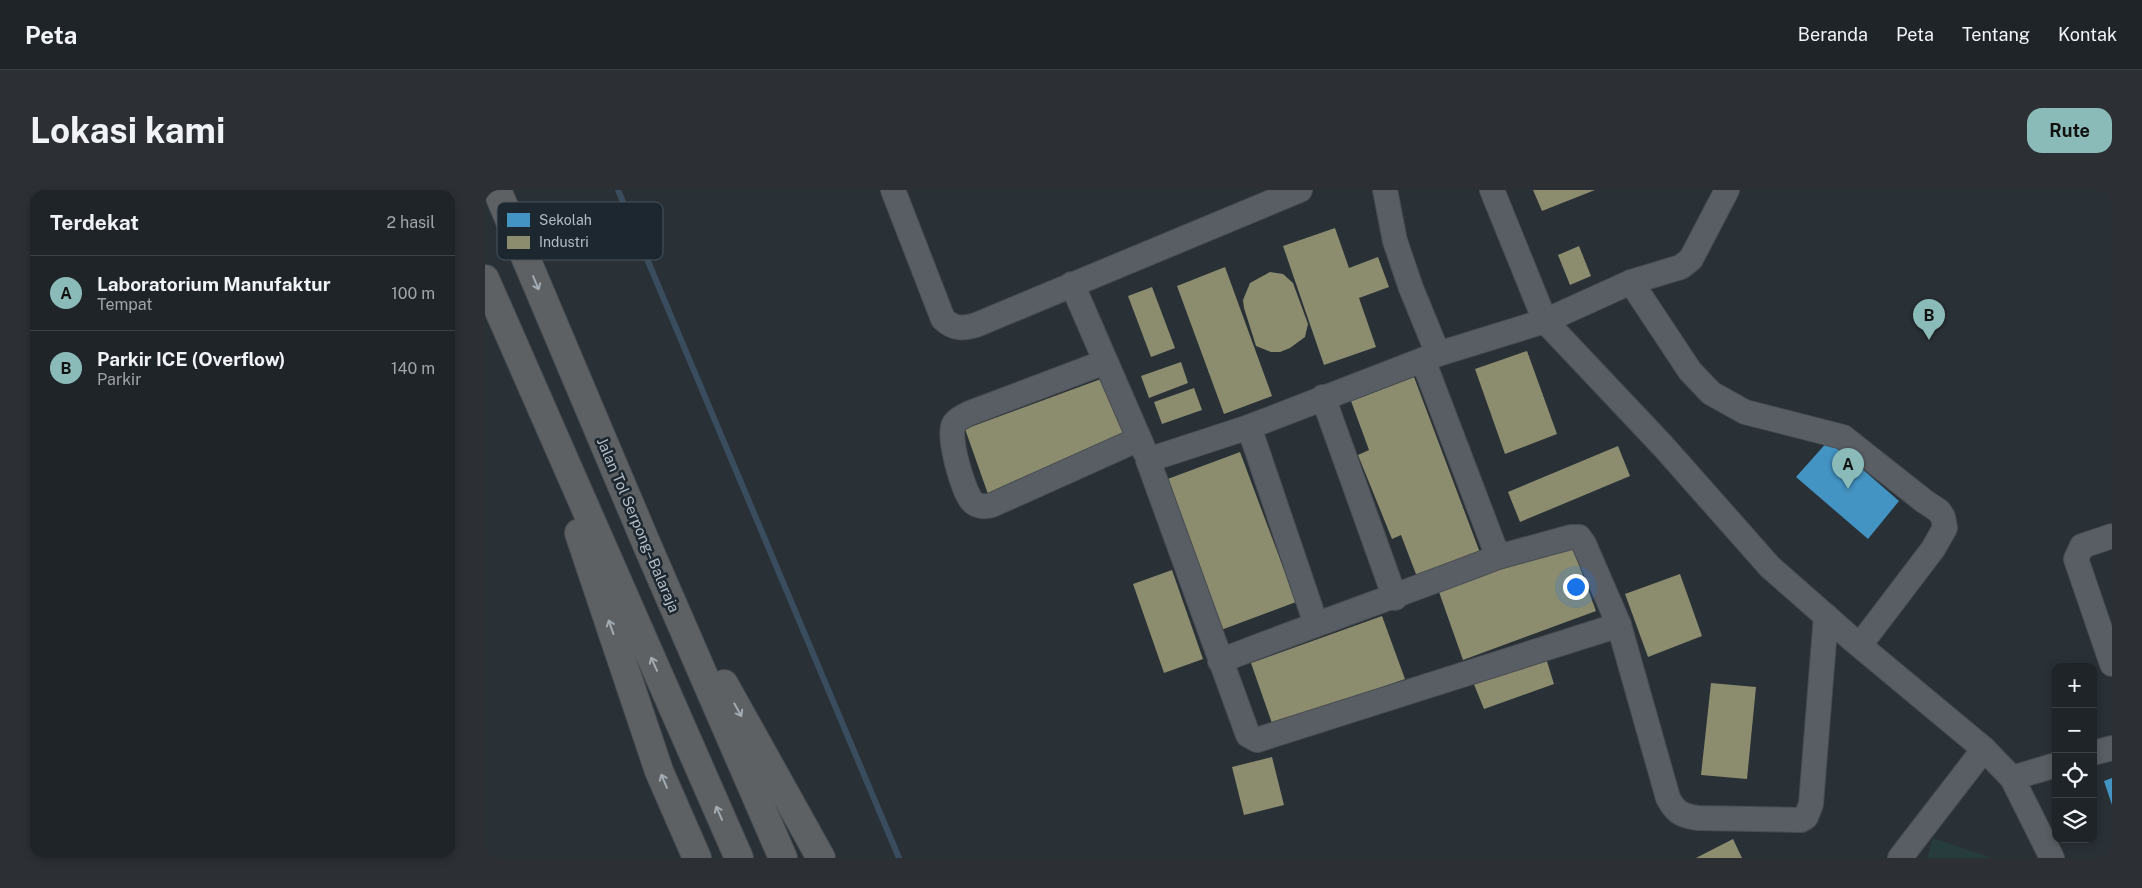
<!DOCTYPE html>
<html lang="id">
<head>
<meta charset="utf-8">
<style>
	:root { --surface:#1f2428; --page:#2c3034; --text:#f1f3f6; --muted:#a1a4a8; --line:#3c4145; --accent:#8bbbb9 }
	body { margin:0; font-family:"Public Sans",sans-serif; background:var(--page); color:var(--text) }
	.controls { position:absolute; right:15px; bottom:15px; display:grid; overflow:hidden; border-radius:10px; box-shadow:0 2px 8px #0003 }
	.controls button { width:45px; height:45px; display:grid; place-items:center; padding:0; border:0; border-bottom:1px solid var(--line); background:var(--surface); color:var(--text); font:25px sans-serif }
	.you { position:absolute; left:1090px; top:396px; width:18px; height:18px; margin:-12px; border:4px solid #fff; border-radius:50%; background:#1a73e8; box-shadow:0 0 0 8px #1a73e833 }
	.badge { display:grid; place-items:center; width:32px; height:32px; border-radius:50%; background:var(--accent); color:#111; font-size:16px; font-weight:700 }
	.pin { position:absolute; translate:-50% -41px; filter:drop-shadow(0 1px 2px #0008) }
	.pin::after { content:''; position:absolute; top:26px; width:18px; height:15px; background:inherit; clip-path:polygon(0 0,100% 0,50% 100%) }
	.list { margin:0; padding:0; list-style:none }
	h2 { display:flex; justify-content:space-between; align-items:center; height:65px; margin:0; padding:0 20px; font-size:21px }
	h2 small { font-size:16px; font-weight:400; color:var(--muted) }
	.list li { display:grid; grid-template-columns:32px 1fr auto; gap:15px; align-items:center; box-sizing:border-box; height:75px; padding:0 20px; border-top:1px solid var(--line) }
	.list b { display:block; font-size:19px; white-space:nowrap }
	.list p { margin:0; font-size:16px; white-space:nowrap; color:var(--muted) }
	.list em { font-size:16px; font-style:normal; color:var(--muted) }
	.icon { flex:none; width:28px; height:28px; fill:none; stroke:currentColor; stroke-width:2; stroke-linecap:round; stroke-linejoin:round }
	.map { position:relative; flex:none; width:1627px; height:668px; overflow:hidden; border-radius:15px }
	header { display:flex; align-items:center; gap:30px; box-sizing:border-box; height:70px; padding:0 25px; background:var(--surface); border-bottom:1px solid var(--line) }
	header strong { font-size:24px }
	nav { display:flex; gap:28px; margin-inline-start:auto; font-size:18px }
	.intro { display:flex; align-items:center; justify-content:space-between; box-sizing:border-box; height:120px; padding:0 30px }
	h1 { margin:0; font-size:35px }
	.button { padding:12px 22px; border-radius:15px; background:var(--accent); color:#111; font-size:18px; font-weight:700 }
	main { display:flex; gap:30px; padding:0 30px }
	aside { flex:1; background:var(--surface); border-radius:15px; box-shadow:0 2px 8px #0003 }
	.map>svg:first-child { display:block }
</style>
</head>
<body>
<header>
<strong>Peta</strong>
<nav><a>Beranda</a><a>Peta</a><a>Tentang</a><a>Kontak</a></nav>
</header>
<div class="intro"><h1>Lokasi kami</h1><a class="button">Rute</a></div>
<main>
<aside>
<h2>Terdekat<small>2 hasil</small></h2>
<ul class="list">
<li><span class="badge">A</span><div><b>Laboratorium Manufaktur</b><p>Tempat</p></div><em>100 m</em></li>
<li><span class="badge">B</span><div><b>Parkir ICE (Overflow)</b><p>Parkir</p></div><em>140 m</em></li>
</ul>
</aside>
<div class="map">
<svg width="1627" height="668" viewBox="0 0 1627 668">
	<rect width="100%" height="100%" fill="#293036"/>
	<polygon fill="#273c3c" points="1448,648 1507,668 1442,668"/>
	<g fill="#4393c3">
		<polygon points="1344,250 1414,311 1383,349 1311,287"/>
		<polygon points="1627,588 1627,615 1619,591"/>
	</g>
	<g fill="#8c8c6e">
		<polygon points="1048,0 1110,0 1057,21"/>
		<polygon points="850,38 864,78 893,67 904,97 874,108 891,157 839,175 798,56"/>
		<polygon points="1094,56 1106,86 1085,95 1073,65"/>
		<polygon points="740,77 787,206 739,224 692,96"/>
		<polygon points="785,82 798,84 808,93 823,134 820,147 805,158 795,162 786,162 771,156 759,118 758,110 765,93"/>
		<polygon points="667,97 690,158 666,167 643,106"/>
		<polygon points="1042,161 1072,244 1020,264 990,179"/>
		<polygon points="696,172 703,193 664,208 656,186"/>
		<polygon points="929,187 997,368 934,392 916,345 907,349 873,265 884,260 866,211"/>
		<polygon points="616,189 640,244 503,304 480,239"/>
		<polygon points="709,198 717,220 677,234 669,212"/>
		<polygon points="1133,256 1145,286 1035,332 1023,302"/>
		<polygon points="755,262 811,412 736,440 680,290"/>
		<polygon points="1086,353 1111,421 978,470 954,402"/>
		<polygon points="687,380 718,469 679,483 648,394"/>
		<polygon points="1195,384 1217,446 1163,467 1140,404"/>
		<polygon points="897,426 920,489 788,536 766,473"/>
		<polygon points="1060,465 1069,494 999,519 988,492"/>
		<polygon points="1226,493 1271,497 1262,589 1216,585"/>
		<polygon points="787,567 799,615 759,625 747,577"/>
		<polygon points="1248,649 1257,668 1211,668"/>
	</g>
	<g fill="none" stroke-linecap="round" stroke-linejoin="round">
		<polyline stroke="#394d5f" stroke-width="6" points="133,0 414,668"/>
		<g stroke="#474c51" stroke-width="26">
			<g id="minor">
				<path d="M408 0 458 129C469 139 477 139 491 135L815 0"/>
				<polyline points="900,0 910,51 926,98 953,164"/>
				<polyline points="1007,0 1060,131 1178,256 1285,377 1368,450 1499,559 1527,588 1567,668"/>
				<path d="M1242 0 1206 69 1196 77 1146 92 1060 131 953 164 764 237 663 270 763 545 772 550 1134 435 1183 608C1190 622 1197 626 1213 628L1316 630 1321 627 1326 614 1341 426"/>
				<polyline points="1146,92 1205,181 1226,203 1260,222 1358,247 1439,311 1454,321 1458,327 1460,338 1448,359 1375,455"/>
				<polyline points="587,94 660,262"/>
				<polyline points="938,170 1013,367 1086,347 1094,347 1099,354 1134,435"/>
				<path d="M620 172 485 223C479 226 472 229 469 234 462 247 478 299 486 310 491 317 500 317 507 315L654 249"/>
				<polyline points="838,207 910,408"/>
				<polyline points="764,237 831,434"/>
				<polyline points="1627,346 1597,356 1591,369 1627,474"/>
				<path d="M735 471C827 435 920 403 1013 367"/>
				<polyline points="1608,563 1627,558"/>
				<polyline points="1527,588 1571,575"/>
				<polyline points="1415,668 1499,559"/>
			</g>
		</g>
		<g stroke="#464c51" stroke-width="30">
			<g id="highway">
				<polyline points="12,0 162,355 298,668"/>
				<polyline points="0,89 254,668"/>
				<polyline points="94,343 174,581 212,668"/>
				<polyline points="239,494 336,668"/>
			</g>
		</g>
		<use href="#minor" stroke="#595e64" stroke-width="24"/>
		<use href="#highway" stroke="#5e6164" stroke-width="28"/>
	</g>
	<defs><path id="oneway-shaft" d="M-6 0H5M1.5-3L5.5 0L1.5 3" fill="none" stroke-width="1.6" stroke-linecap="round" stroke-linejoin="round" transform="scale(1.25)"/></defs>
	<g stroke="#a3abb2">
		<use href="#oneway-shaft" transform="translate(51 93) rotate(67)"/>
		<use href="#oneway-shaft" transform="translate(126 437) rotate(-109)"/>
		<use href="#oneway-shaft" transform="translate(169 474) rotate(-114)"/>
		<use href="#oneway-shaft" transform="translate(253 520) rotate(61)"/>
		<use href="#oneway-shaft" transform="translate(179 591) rotate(-113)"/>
		<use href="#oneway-shaft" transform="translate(234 623) rotate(-114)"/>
	</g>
	<g text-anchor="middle" stroke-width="5" stroke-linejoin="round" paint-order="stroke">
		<g font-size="15" fill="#b4bdc6" stroke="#1d2730">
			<text transform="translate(153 335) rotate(67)" y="5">Jalan Tol Serpong–Balaraja</text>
		</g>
	</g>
	<rect x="12" y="12" width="166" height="58" rx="8" fill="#1d2730" stroke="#4a545d" stroke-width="1"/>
	<rect x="22" y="23" width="23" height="14" fill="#4393c3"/>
	<rect x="22" y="46" width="23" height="13" fill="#8c8c6e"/>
	<g font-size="14" fill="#b4bdc6">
		<text x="54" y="35">Sekolah</text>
		<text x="54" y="57">Industri</text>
	</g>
</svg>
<div class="controls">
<button>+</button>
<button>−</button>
<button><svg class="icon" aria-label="locate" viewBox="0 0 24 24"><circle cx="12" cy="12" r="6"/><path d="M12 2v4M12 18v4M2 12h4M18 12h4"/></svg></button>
<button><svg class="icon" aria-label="layers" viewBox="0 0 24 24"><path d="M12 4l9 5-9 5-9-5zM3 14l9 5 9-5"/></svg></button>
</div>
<div class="you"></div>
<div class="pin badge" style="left:1363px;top:299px">A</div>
<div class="pin badge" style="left:1444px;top:150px">B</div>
</div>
</main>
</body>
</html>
